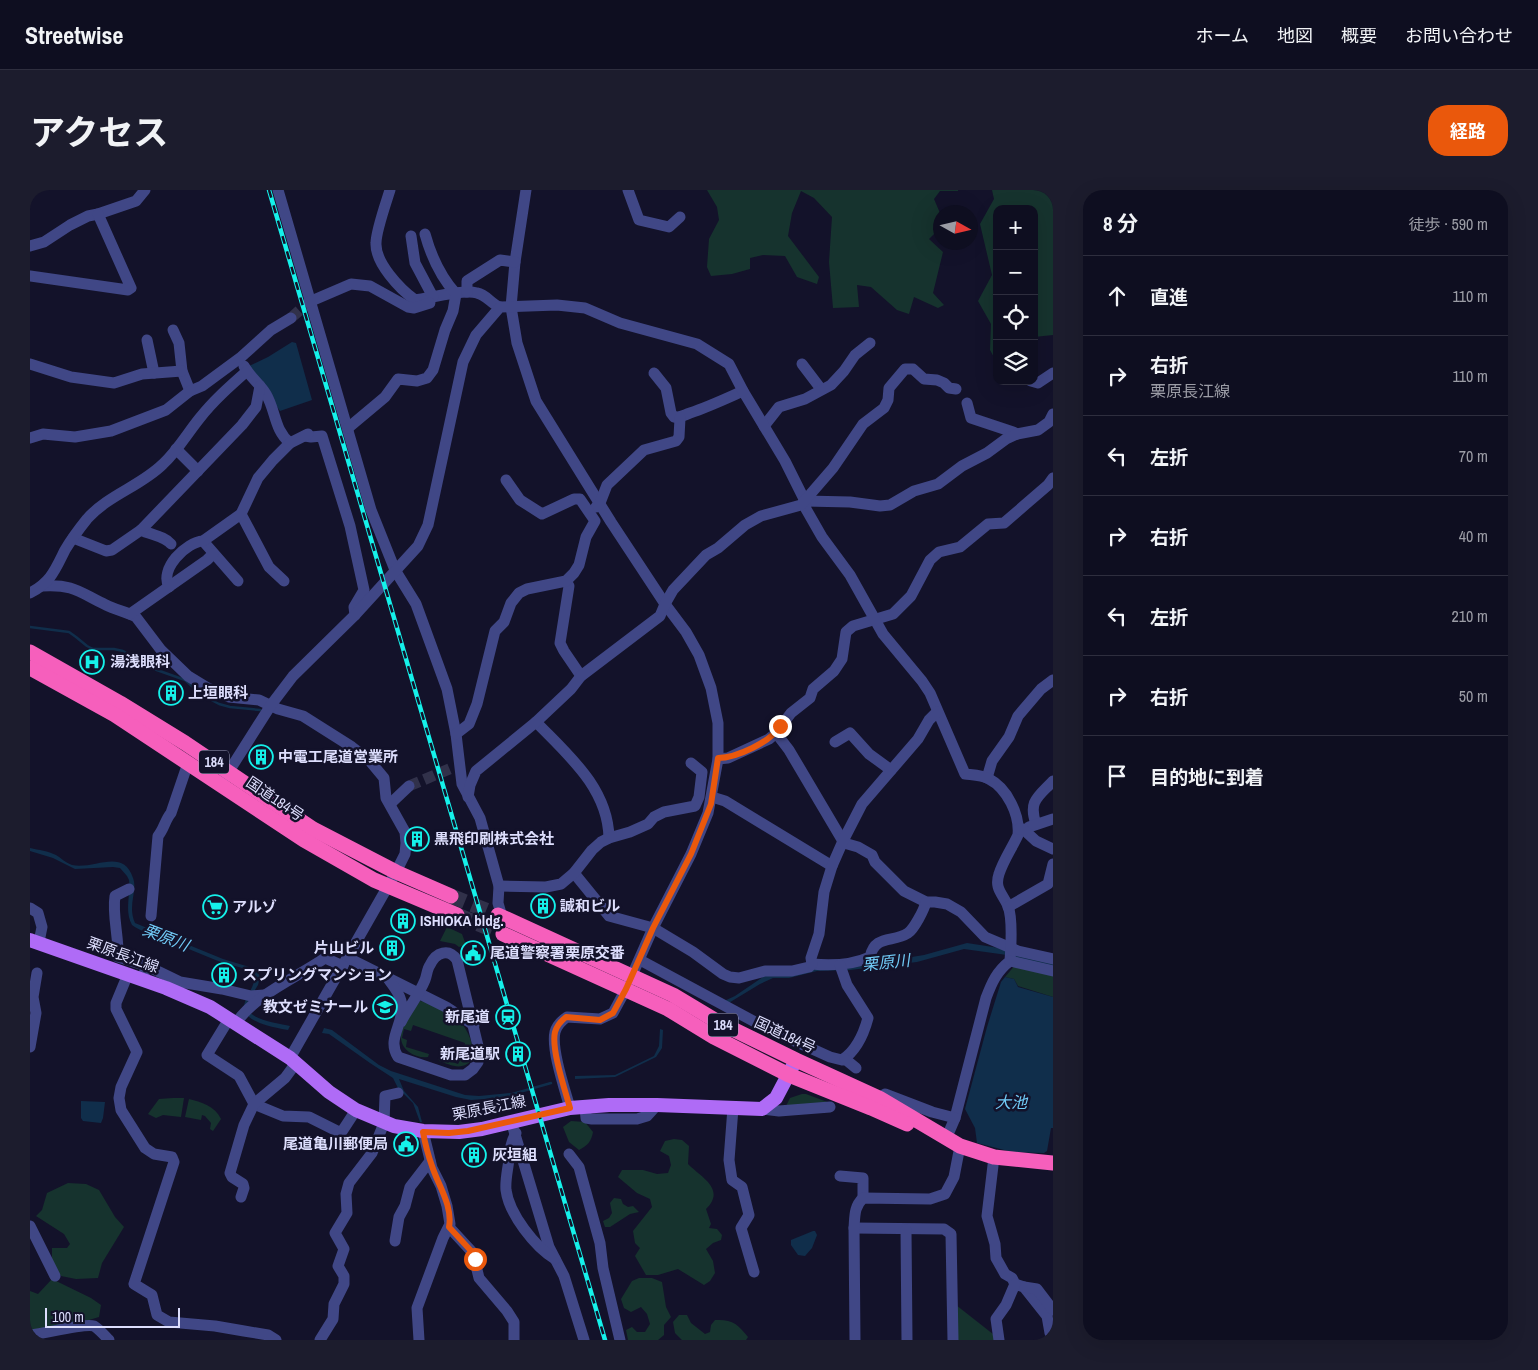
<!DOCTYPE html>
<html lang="ja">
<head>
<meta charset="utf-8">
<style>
	:root { --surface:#0e0e20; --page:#1c1c2d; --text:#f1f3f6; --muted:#9b9ca5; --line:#2e2e3e; --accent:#ea580c }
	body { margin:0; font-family:"Archivo Narrow","Noto Sans JP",sans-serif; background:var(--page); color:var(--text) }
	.controls { position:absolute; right:15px; top:15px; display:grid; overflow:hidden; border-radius:10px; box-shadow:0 5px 20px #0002 }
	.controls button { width:45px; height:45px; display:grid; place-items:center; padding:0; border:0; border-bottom:1px solid var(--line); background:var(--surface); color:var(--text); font:25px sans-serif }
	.compass { position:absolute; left:903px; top:15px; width:45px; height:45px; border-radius:50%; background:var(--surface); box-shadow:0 5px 20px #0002; rotate:98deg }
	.scale { position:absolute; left:15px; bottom:12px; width:135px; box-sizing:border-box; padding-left:5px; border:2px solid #dddefd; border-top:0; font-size:14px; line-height:18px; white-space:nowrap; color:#dddefd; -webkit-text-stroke:4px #13122a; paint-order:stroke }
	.stop { position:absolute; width:15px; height:15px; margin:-11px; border:4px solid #ea580c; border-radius:50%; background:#fff }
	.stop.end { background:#ea580c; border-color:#fff; box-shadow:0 1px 5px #0008 }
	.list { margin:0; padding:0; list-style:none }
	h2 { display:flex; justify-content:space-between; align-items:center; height:65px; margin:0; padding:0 20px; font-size:21px }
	h2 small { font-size:16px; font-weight:400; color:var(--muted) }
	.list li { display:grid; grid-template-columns:32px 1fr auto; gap:15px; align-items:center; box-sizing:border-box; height:80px; padding:0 20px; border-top:1px solid var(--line) }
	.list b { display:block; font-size:19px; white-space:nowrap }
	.list p { margin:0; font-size:16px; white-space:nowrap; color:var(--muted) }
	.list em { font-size:16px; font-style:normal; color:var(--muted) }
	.icon { flex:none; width:28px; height:28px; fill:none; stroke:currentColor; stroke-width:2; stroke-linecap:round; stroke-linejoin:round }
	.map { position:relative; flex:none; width:1023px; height:1150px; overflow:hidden; border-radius:20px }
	header { display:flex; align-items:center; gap:30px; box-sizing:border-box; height:70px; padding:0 25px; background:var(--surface); border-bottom:1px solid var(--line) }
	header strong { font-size:24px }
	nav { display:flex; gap:28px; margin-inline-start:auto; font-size:18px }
	.intro { display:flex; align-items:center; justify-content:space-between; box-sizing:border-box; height:120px; padding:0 30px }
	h1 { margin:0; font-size:35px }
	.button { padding:12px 22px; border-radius:20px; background:var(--accent); color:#fff; font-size:18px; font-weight:700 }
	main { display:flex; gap:30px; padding:0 30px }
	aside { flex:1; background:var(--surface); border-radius:20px; box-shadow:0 5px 20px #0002 }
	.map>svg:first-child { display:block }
</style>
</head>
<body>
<header>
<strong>Streetwise</strong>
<nav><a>ホーム</a><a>地図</a><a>概要</a><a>お問い合わせ</a></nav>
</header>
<div class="intro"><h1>アクセス</h1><a class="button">経路</a></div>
<main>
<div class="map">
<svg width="1023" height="1150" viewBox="0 0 1023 1150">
	<rect width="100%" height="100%" fill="#13122a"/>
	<g fill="#16332e">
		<polygon points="677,0 928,0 928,1 910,1 904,9 910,23 910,38 899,49 913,62 903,103 914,115 908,118 884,107 879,124 867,120 841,97 827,95 829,117 803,118 799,72 802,27 784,8 771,1 762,23 758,46 789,87 787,94 767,87 755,66 733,65 720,68 720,79 702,84 681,86 677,77 679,49 689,30 687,17"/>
		<polygon points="962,0 1023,0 1023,145 1004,147 1004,19 967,19 966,171 960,160 961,134 948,111 962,85 950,34 964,9"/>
		<polygon points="417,737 432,744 436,755 429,757 425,754 410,751"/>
		<polygon points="986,774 1023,782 1023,807 988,796 984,789 975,787"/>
		<path d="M390 811C401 811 423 825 431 833 440 842 452 872 432 876 425 878 416 873 409 871L408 867 428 874 431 868 437 869 440 861 434 858 435 853 383 835 381 841 374 839 372 848 377 850 376 857 399 864 398 867C392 868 384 866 379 862 360 847 379 825 390 811Z"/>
		<polygon points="772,904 776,904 800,913 756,916 760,908"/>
		<polygon points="143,908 154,908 151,927 133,925 126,928 118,924 129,909"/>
		<path d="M159 909C171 912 185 916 191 929L183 941 180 939 181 933 175 926 172 925 171 930 155 927Z"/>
		<path d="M541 931 555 932 563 942C561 952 558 955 549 960L539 952 533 937Z"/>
		<path d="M644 949 652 950 659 956 658 974C672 988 696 999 676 1019L681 1034 679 1038 687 1039 692 1045 691 1050 683 1053 676 1059 683 1071 685 1083 680 1091 674 1095 648 1079 628 1085H616L605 1066 610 1058 605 1053 603 1041 622 1017 620 1009 607 1003 588 987 592 980H613L627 984 638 983 641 975 639 966 630 961 635 951Z"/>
		<polygon points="38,993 56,994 69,1000 85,1027 94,1037 72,1073 68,1088 46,1089 31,1086 22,1072 22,1058 37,1058 40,1054 34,1044 6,1026 12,1020 17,1003"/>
		<polygon points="584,1008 591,1009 593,1014 598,1017 603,1016 609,1022 600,1024 580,1037 575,1037 573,1031 579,1028 582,1023 580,1013"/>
		<polygon points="609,1088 622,1088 632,1092 636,1117 641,1127 634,1135 634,1145 628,1150 598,1150 596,1140 602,1137 607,1142 615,1142 620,1134 617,1124 611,1117 601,1122 594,1118 591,1109 602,1091"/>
		<polygon points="22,1089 61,1108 71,1115 69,1127 32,1138 0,1143 0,1101 8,1104"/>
		<polygon points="926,1115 968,1148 969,1150 926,1150"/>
		<path d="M649 1125H657L661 1133 675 1144 680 1142 681 1135 685 1130C702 1129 708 1134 718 1147L716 1150H652L645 1143 643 1132Z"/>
	</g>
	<g fill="#102e4b">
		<polygon points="262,152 266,153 282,210 250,221 219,176 238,167"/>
		<path d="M0 658C9 660 18 661 26 665 31 668 36 673 42 675 64 680 93 657 103 688 108 701 97 715 105 733L193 769 226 779 230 787 228 795 217 813C218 815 218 818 219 821 224 830 250 834 260 836L258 840C174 826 240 798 220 782 214 777 202 776 194 773 173 766 152 755 130 747 121 743 109 741 102 735 94 720 101 705 99 690L97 686 90 678 83 677 45 679 23 668 0 661Z"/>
		<polygon points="937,753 963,757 1023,771 1023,779 977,765 934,759 887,772 820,780 787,781 759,788 743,788 730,794 697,814 692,812 705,806 736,785 786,777 851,772 894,765"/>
		<polygon points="975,787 984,789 988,797 1023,807 1023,938 1021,938 1017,961 1014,963 982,962 947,953 945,938 935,919 957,837 971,792"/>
		<polygon points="294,838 302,840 349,875 361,881 435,905 449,906 480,903 481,907 441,910 426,907 369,889 374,901 388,917 392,932 390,932 383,913 368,898 363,888 340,873 299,844 292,843"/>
		<polygon points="630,839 633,840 632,858 626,867 585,887 545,889 545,886 585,885 624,866 629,856"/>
		<polygon points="51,911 75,912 73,928 71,933 53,931 51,928"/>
		<polygon points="783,1041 785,1041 787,1045 782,1058 775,1066 768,1065 761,1055 761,1050"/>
	</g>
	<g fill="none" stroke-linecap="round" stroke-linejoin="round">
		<g stroke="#102e4b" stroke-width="2.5">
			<polyline points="0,437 39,442 46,447 57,456 63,459 84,459 93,461 124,479 155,490 172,505 189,514 200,517 230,520"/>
			<polyline points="479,905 521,893"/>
		</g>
		<g stroke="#31314a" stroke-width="11" stroke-dasharray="11 5.5" stroke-linecap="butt">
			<polyline points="261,128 279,112"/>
			<polyline points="379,596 424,577"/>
		</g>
		<g stroke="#31314a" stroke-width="15" stroke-dasharray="15 8" stroke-linecap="butt">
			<polyline points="421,706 468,725"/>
			<polyline points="427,725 473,744"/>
		</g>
		<g stroke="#404786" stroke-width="11">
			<polyline points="248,0 341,320 365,380 386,414 417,499 426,544 432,594 450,628 469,696 468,713 472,727"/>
			<path d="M360 0C356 13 346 41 346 53 345 73 370 99 385 110 401 108 433 99 447 103 457 105 461 114 470 117"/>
			<path d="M496 0 485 72 481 117 487 153 506 211 581 332 635 414 656 442 669 465 681 498 688 533V569L678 623 661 664 623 738 596 799 583 823 570 829 537 827C531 831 527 835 525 842 521 859 535 900 540 918"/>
			<polyline points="598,0 609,30 639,37 650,27"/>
			<polyline points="381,46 385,73 403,107"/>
			<polyline points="0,56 14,52 40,35 58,26 68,24 106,11 115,0"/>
			<polyline points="0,86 98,100 101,98 68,24"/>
			<polyline points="437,102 437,91 470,70 485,72"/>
			<polyline points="279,112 321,94 340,96 378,117 384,118 400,113"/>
			<polyline points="143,140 149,153 152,181 160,201"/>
			<polyline points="117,150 124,183"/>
			<polyline points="0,174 41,187 84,193 112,184 152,181"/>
			<polyline points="772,174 791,199"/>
			<path d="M214 176C220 187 230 194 236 204 246 221 244 240 260 253"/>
			<path d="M624 183 636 198 641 223 644 227C651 228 654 225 660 223 678 217 695 209 713 201"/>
			<polyline points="1001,191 1008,193 1023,183"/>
			<polyline points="937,213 941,228 983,242 987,244"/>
			<polyline points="734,236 749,217 775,209 801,195 814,181 825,165 840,153"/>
			<path d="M318 238 355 207 368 189 387 191 397 188 403 180 415 140 423 121 426 104C410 86 401 66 395 44"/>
			<polyline points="275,246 281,247 292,246 320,336 334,400 324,417 325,425"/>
			<polyline points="0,248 13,244 45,247 81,241 136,220 160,201 172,196 210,168 241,140 261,128"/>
			<polyline points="146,259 168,281"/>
			<polyline points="775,311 820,312 850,316 860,315 884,301 908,294 932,276 957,263 976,249 987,244 1008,240 1019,232 1023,224"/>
			<polyline points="566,317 570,313 577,295 614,260 646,251 649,247 650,228"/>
			<polyline points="211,324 239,377 254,391"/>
			<path d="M111 340C121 345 134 346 141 354"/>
			<polyline points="43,348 76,361 82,360 111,340 212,235 226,217 230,196"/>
			<polyline points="173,351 208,391"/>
			<polyline points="536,391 539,396 530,453 534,461 551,486"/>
			<path d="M12 396C45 394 50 403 76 415 86 420 97 422 106 427L131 460 158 486 176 497 199 507 229 510 248 519 273 526 322 557 339 570 354 588 356 608 375 642 376 653 375 664 366 682 260 868"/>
			<path d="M139 397C129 379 156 352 173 351L211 324 228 288 243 270 260 253 278 244"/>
			<path d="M0 403C21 392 25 380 35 360 41 350 49 339 57 329 78 305 111 296 133 274 147 261 157 244 169 229 183 211 200 196 217 181"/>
			<polyline points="100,424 177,370 183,364"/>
			<path d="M506 532C538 565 578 598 579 648"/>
			<polyline points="746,543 759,560 814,653 828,657 842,665 845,672 874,701 896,712 905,712 917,714 931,722 955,747 988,761 1023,769"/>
			<polyline points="426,544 439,534 447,514 465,441 474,432 481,413 489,403 497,399 536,391 544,383 549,375 556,347 565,331 550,309 544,309 512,324 490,310 476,290"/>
			<polyline points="805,552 820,543 839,564 861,580"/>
			<polyline points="688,569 698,568 739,549 746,543 761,523 780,508 783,499 804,481 812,469 816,442 823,436 863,424 881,406 900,370 909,362 930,357 958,334 974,333 1018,295 1023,288"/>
			<polyline points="957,588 962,571 979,547 988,526 1011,499 1023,490"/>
			<path d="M194 589 241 515 263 486 325 425 388 356 398 335 433 172 446 145 470 117 527 115 555 118 590 133 667 154 699 174 713 201 755 271 775 311 776 319 792 347 820 385 853 444 892 491 900 503 935 584C943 585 952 585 959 589 977 598 990 625 988 645 982 658 973 671 969 684 964 699 973 704 978 716 983 729 981 757 980 771 967 781 962 792 956 808L925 928 916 949"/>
			<polyline points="438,607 440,595 446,581 506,532 541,499 551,486 630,426 635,414 643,400 676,365 688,358 715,335 731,326 771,315 803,278 833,234 854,218 858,210 859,198 875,179 883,179 894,189 907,190 914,193 919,198 926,199"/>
			<polyline points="682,607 695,611 802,676"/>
			<polyline points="360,614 379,596"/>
			<path d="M1006 634C998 611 1008 607 1023 591"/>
			<polyline points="999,637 1023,629"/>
			<polyline points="989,639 993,639 1006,651 1023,659"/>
			<path d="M544 683 579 726 623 738 663 762 693 784 700 787 709 788 735 781H762L779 777 782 774C802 776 822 775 840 767 845 744 863 753 878 743 884 739 894 720 896 712"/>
			<polyline points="469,696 516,697 531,694 544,683 562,660 571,652 579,648 600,642 618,634 624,627 634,622 665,616 669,607 672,582 661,573"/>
			<path d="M99 699 85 706C82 725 89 747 88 767L117 776"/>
			<polyline points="978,717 1018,694 1023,674"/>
			<polyline points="0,718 8,723 12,737 9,752"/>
			<path d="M121 726 128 646C134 639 135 630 141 623L158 573"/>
			<polyline points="318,768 416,817 444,835"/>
			<path d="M610 770 738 839 800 867 812 870C826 861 834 843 838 828L817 795 810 775"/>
			<polyline points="980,771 1023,781"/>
			<polyline points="782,774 781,768 789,744 794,702 802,676 813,651 832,614 888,549 899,530 907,522"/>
			<polyline points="98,784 86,813 86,819 107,862 91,897 89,908 91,920 115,958 124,964 142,967 144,972 104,1094 122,1105 127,1125 139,1132 185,1136 214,1141 238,1145 246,1150"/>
			<polyline points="112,789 117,776 150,792 192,799 221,806 234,805"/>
			<path d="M359 790C365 798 372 807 372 818 372 836 357 850 368 867L421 885H435L443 879 448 872 449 860 427 770C419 758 406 762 400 775 397 779 397 785 395 790 389 805 378 818 371 832"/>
			<polyline points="199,829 177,865 209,886 224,914 253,926 279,927 311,943 326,920"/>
			<path d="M206 833C226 804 266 788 295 768L313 776"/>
			<polyline points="0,857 6,823 3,807 7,783"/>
			<polyline points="815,869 826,878"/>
			<polyline points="849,908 855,904 902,922 925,928"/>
			<polyline points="555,917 556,928 562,929 607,929 617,926 627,915"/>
			<polyline points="703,918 699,970 702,990 712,997 719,1025 711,1038 724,1082"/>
			<polyline points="732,919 749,921 800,917"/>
			<polyline points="481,931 519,1057 534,1086 554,1150"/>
			<path d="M486 943C481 951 480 960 479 969 478 979 475 990 476 1000 479 1024 505 1057 525 1069"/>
			<polyline points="539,964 549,977 552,988 570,1053 573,1078 590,1150"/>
			<polyline points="964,967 957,1026 965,1054 966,1068 975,1084 982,1088 985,1094 994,1097 1017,1126 1020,1143"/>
			<polyline points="810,986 833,988 833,1008"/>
			<polyline points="211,1007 214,998 213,994 202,987 200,983 214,935 224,914 255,888 266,873"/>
			<polyline points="0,1036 25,1086"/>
			<polyline points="419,1037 443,1063 449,1088 477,1121 484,1132 484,1150"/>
			<polyline points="824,1038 914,1039 921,1044 923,1150"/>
			<polyline points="876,1040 877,1150"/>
			<polyline points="365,1051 369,1027 375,1016 380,997 400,971"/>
			<polyline points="994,1097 1007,1099 1023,1120"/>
			<path d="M0 1145C14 1144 54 1133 64 1136 69 1139 75 1146 79 1150"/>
			<polyline points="290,1150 303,1129 304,1114 314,1094 314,1086 308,1076 314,1059 305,1043 317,1023 316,1004 319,993 342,963 354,933 355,906 368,903"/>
			<polyline points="389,1150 387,1118 413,1048 420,1034 417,1016 411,996 402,978 393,941"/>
			<path d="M825 1150 824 1038C825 1025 824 1017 833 1008L900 1009 915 1004 924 987 930 956"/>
			<polyline points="969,1150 966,1129 976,1115 985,1094"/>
		</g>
		<polyline stroke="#af6bf6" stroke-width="14" points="0,750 136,798 180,817 260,868 299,902 326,920 364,936 393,941 429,942 452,939 540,918 579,915 627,915 732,919 746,908 766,870"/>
		<g stroke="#f65fbc" stroke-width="15">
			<polyline points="0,462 90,513 155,553 283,639 366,682 421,706"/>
			<polyline points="0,478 85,525 274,650 344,690 427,725"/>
			<polyline points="468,725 643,805 688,832 766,870 849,908 930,956 964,967 1023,973"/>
			<polyline points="473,744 638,819 684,847 759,885 841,918 877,934"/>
		</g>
		<g stroke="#15f1ea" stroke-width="4.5">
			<polyline id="rail" points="239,0 575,1150"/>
		</g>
		<use href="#rail" stroke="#13122a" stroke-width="2.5" stroke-dasharray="8" stroke-linecap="butt"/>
	</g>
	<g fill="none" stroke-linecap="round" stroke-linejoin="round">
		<path stroke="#ea580c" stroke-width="6" d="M445 1069 443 1063 419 1037C423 1016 408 995 402 976 398 965 395 953 393 942L419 943 438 941 540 918C535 900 521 859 525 842 527 835 531 831 536 827L570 830 583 823 596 799 623 738 661 664 681 614 688 568C706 568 741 552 750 536"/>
	</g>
	<defs>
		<g id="hospital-ring" transform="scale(1.25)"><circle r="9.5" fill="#13122a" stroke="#15f1ea" stroke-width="1.5"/><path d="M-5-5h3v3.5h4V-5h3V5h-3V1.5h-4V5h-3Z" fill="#15f1ea"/></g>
		<g id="building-ring" transform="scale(1.25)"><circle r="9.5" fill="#13122a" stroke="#15f1ea" stroke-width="1.5"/><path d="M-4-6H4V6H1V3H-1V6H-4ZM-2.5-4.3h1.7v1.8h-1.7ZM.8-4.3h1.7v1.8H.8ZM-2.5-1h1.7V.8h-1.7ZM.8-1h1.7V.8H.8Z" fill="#15f1ea"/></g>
		<g id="supermarket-ring" transform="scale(1.25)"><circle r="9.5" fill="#13122a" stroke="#15f1ea" stroke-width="1.5"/><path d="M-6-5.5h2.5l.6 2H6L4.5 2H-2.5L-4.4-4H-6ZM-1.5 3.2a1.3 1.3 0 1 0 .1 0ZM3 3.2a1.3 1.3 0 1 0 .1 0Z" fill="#15f1ea"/></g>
		<g id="civic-ring" transform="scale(1.25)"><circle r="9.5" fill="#13122a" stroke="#15f1ea" stroke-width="1.5"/><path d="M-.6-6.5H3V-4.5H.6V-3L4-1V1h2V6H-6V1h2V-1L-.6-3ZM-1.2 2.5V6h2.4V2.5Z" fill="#15f1ea"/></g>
		<g id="school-ring" transform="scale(1.25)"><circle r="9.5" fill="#13122a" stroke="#15f1ea" stroke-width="1.5"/><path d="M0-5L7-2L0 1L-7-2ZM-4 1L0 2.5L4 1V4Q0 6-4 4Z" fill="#15f1ea"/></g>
		<g id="station-ring" transform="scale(1.25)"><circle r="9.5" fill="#13122a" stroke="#15f1ea" stroke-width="1.5"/><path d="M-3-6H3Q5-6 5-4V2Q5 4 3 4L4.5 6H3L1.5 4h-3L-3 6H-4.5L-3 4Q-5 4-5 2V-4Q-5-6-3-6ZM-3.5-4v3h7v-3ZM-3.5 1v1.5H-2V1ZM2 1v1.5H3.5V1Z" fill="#15f1ea"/></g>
	</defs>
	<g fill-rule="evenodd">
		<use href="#hospital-ring" x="62" y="472"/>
		<use href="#building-ring" x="141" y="503"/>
		<use href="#building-ring" x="231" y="567"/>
		<use href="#building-ring" x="387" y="649"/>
		<use href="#building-ring" x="513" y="716"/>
		<use href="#supermarket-ring" x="185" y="717"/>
		<use href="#building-ring" x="373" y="731"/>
		<use href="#building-ring" x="362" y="758"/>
		<use href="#civic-ring" x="443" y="763"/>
		<use href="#building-ring" x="194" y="785"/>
		<use href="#school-ring" x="355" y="817"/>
		<use href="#station-ring" x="478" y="827"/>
		<use href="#building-ring" x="488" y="864"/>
		<use href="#civic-ring" x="376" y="954"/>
		<use href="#building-ring" x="444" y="965"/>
	</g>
	<g text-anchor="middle" stroke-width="5" stroke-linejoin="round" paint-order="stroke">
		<g fill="#13122a" stroke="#a0a1be" stroke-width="1">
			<rect x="169" y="560.5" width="30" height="23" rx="4"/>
			<rect x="678" y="823.5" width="30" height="23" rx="4"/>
		</g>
		<g font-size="14" font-weight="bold" fill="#dddefd">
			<text x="184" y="577">184</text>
			<text x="693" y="840">184</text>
		</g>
		<g font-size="15" font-weight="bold" fill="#dddefd" stroke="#13122a" text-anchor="start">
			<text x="80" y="477">湯浅眼科</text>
			<text x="158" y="508">上垣眼科</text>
			<text x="248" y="572">中電工尾道営業所</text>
			<text x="404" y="654">黒飛印刷株式会社</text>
			<text x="530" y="721">誠和ビル</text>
			<text x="202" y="722">アルゾ</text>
			<text x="390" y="736">ISHIOKA bldg.</text>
			<text x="344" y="763" text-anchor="end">片山ビル</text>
			<text x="460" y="768">尾道警察署栗原交番</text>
			<text x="212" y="790">スプリングマンション</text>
			<text x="338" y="822" text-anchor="end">教文ゼミナール</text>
			<text x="460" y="832" text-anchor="end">新尾道</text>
			<text x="470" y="869" text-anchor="end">新尾道駅</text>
			<text x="358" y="959" text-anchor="end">尾道亀川郵便局</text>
			<text x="462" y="970">灰垣組</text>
		</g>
		<g font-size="15" fill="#dddefd" stroke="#13122a">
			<text transform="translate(245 609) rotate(34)" y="5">国道184号</text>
			<text transform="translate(93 765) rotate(20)" y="5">栗原長江線</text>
			<text transform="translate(755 845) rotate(25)" y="5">国道184号</text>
			<text transform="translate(459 918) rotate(-11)" y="5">栗原長江線</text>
		</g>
		<g font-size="16" font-style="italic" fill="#71cbf7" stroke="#13122a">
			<text transform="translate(136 747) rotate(21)" y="6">栗原川</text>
			<text transform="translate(856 772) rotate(-6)" y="6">栗原川</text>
			<text x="981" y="918">大池</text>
		</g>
	</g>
</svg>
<div class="controls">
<button>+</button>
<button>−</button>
<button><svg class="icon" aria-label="locate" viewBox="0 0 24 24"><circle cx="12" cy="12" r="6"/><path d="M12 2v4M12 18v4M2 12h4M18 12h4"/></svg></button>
<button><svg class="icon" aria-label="layers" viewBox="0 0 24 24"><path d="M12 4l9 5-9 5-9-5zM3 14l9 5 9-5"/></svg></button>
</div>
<svg class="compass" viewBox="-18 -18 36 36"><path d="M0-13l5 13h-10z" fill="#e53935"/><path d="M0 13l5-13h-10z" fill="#9b9ca5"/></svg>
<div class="scale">100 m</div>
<div class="stop" style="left:445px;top:1069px"></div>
<div class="stop end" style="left:750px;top:536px"></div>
</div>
<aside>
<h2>8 分<small>徒歩 · 590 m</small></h2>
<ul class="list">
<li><svg class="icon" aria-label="ahead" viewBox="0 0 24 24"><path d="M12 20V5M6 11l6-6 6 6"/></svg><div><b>直進</b></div><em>110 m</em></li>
<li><svg class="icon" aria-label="right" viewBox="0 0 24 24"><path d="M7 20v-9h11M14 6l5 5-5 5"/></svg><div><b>右折</b><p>栗原長江線</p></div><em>110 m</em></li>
<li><svg class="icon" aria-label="left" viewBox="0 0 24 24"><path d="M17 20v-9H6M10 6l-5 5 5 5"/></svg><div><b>左折</b></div><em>70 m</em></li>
<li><svg class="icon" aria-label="right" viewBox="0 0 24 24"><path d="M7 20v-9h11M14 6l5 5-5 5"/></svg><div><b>右折</b></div><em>40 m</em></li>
<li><svg class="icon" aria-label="left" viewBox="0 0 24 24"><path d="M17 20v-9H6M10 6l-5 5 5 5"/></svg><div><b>左折</b></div><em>210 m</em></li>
<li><svg class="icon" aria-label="right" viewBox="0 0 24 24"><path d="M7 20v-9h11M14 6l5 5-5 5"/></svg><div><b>右折</b></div><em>50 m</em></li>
<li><svg class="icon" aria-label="arrive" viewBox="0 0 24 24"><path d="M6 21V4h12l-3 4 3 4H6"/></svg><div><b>目的地に到着</b></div></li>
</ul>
</aside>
</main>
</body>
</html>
